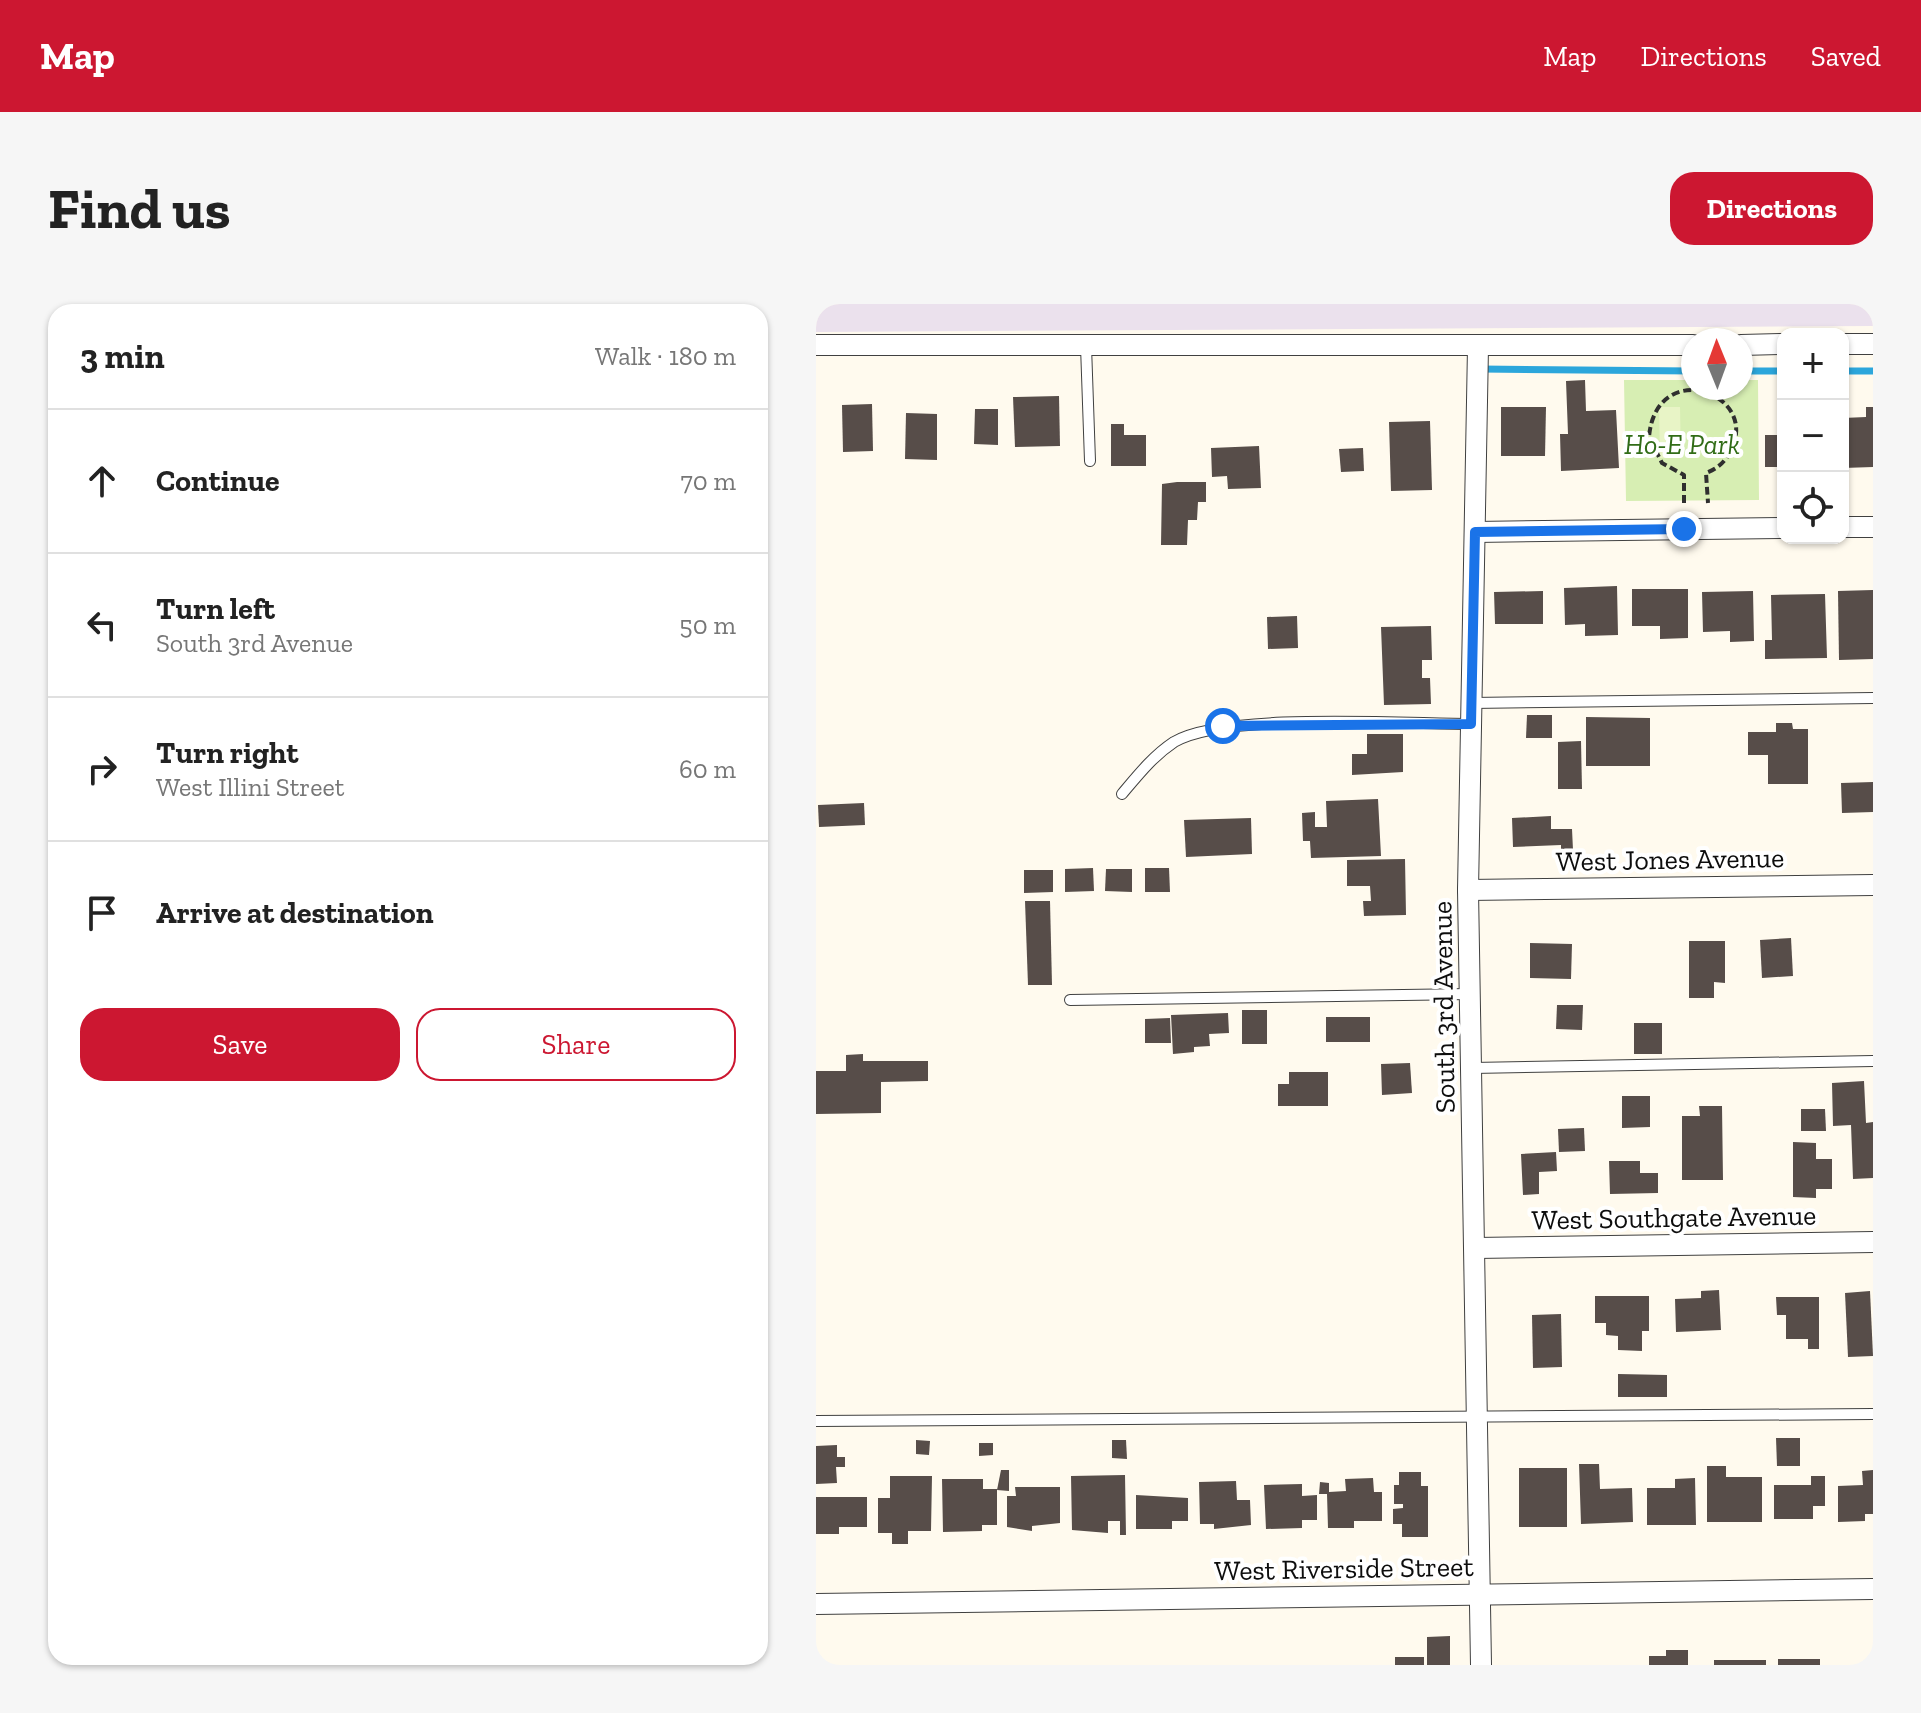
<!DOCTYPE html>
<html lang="en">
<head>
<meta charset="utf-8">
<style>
	:root { --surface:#fff; --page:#f6f6f6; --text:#222; --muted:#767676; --line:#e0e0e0; --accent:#cc1731 }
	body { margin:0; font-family:"Zilla Slab",serif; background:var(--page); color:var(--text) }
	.controls { position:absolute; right:24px; top:24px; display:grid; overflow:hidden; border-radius:16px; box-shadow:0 2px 6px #0004 }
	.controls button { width:72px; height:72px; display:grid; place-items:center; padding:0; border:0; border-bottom:2px solid var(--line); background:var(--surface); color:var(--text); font:40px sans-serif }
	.compass { position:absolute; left:865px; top:24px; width:72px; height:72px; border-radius:50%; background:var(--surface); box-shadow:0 2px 6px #0004; rotate:359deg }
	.stop { position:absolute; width:24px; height:24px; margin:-18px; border:6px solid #1a73e8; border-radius:50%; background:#fff }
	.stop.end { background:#1a73e8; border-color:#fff; box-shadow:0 2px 8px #0008 }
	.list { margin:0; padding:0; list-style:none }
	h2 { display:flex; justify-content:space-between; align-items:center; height:104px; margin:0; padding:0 32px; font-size:34px }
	h2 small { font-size:26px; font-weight:400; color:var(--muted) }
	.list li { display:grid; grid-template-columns:52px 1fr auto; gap:24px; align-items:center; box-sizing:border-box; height:144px; padding:0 32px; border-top:2px solid var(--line) }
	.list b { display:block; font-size:30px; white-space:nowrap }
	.list p { margin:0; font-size:26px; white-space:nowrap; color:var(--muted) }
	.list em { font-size:26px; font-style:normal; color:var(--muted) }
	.actions { display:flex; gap:16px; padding:24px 32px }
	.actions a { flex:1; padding:18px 0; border:2px solid var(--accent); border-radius:24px; text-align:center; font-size:28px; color:var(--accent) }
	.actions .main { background:var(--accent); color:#fff }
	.icon { flex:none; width:44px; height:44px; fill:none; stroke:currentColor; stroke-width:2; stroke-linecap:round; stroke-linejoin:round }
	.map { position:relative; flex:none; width:1057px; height:1361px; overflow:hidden; border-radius:24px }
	header { display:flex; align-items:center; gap:48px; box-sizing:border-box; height:112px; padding:0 40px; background:var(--accent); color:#fff }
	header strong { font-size:38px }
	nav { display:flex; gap:44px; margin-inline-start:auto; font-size:28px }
	.intro { display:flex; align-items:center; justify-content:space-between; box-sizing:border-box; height:192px; padding:0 48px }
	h1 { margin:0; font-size:56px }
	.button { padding:20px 36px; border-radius:24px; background:var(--accent); color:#fff; font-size:28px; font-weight:700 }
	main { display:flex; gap:48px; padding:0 48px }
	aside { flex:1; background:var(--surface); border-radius:24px; box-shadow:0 2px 6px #0004 }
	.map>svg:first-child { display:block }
</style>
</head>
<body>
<header>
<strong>Map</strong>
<nav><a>Map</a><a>Directions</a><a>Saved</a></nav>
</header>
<div class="intro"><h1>Find us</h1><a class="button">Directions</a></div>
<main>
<aside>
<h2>3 min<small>Walk · 180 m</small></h2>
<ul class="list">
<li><svg class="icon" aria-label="ahead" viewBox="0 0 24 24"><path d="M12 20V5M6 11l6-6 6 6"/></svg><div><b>Continue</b></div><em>70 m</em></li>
<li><svg class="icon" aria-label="left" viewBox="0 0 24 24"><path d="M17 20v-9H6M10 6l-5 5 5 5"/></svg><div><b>Turn left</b><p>South 3rd Avenue</p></div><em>50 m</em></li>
<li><svg class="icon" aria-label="right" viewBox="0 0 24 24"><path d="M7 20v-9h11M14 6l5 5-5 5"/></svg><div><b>Turn right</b><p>West Illini Street</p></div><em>60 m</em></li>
<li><svg class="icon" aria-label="arrive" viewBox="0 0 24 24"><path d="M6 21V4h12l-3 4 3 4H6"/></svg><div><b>Arrive at destination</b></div></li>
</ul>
<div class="actions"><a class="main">Save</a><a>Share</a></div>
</aside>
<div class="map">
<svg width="1057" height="1361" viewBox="0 0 1057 1361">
	<rect width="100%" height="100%" fill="#fffaee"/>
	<polygon fill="#ebe1ed" points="0,0 1057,0 1057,22 0,28"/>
	<polygon fill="#d7eeb3" points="808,76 877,76 877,84 925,84 925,76 942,76 943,196 810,197"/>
	<polygon fill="#e8f4c6" points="843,103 864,103 865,154 844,154"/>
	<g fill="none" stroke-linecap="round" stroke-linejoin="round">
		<g stroke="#2ca6db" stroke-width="7">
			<polyline points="665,65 877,67"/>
			<polyline points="925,67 967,67"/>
			<polyline points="1027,67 1057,67"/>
		</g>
	</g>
	<g fill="#574d49">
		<polygon points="769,76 770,107 800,106 803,164 745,167 744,130 752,130 750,77"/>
		<polygon points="243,92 244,142 199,143 197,93"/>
		<polygon points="56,100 57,147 27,148 26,101"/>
		<polygon points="685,103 730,103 729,152 685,152"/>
		<polygon points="1050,103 1057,103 1057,163 1027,164 1027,114 1050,113"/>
		<polygon points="159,105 182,105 182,141 158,140"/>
		<polygon points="90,109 121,110 121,156 89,155"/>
		<polygon points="614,117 616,186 575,187 573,118"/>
		<polygon points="295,120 308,120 308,131 330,131 330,162 295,162"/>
		<rect x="949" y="131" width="18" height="32"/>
		<polygon points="443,142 445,184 412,185 411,172 396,173 395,144"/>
		<polygon points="547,144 548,167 525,168 523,145"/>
		<polygon points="361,178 390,178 390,198 382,198 381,216 372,216 371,241 345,241 346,180"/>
		<polygon points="801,282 802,331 769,332 769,320 749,321 748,284"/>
		<polygon points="816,285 872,285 872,334 844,335 844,322 816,322"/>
		<polygon points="1057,286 1057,355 1023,356 1022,287"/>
		<polygon points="727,287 727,320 679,320 678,288"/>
		<polygon points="937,287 938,337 914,338 914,327 887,328 886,288"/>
		<polygon points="1009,290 1011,354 949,355 949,336 956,336 955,291"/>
		<polygon points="481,312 482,344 452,345 451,313"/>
		<polygon points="615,322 616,356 606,356 606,374 614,374 615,400 568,401 565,323"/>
		<polygon points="711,411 736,411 736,434 710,434"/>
		<polygon points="770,413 834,414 834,462 770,462"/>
		<polygon points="960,419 976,419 977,425 992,425 992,480 952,480 952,451 932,451 932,428 960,428"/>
		<polygon points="551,430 587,430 587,468 536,471 536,450 551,450"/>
		<polygon points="765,437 766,485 742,485 742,438"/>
		<polygon points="1057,478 1057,508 1026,509 1025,479"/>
		<polygon points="562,495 565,552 495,554 494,537 487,537 486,509 499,508 499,523 511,523 510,497"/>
		<polygon points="48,499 49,521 3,523 2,501"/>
		<polygon points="735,512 735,525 756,525 757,546 745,547 745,541 697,543 696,514"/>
		<polygon points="435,514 436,550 370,553 368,516"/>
		<polygon points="589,555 590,611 548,612 547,597 555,597 554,582 531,582 531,556"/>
		<polygon points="277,564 278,587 249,588 249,565"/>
		<polygon points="329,564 353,564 354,588 329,588"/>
		<polygon points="290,565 316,565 316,588 289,587"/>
		<polygon points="208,566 237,566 237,588 208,589"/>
		<polygon points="209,597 234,597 236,681 212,681"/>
		<polygon points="975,634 977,672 946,674 944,636"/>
		<polygon points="873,637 909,637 909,679 898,678 898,694 873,694"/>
		<polygon points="714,639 756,640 755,675 714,674"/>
		<polygon points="741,701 767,701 766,726 740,725"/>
		<rect x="426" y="706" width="25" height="34"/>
		<polygon points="412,709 413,729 393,730 394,742 378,743 378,748 357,750 355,711"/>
		<rect x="510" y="713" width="44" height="25"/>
		<polygon points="354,714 355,739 329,739 329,715"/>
		<rect x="818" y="719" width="28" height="31"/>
		<polygon points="47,750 47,757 112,757 112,777 65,778 65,809 0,810 0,767 30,767 30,751"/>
		<polygon points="594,759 596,789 566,791 565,760"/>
		<polygon points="473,768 512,768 512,802 462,802 462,780 473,780"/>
		<polygon points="1048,777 1050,819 1057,818 1057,874 1037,875 1035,821 1017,822 1016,779"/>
		<polygon points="806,792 834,792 834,823 806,824"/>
		<polygon points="883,802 906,802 907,876 866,876 866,812 884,812"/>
		<polygon points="985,805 1009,805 1010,827 985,827"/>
		<polygon points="768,824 769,847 743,848 742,825"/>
		<polygon points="977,838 1000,839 1000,855 1016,855 1016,885 1000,885 1000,894 977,893"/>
		<polygon points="740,848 741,867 723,868 723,890 707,891 705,850"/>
		<polygon points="793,857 824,857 824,869 842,869 842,889 794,890"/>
		<polygon points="903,986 905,1026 860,1028 859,995 885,994 885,987"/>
		<polygon points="1054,987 1057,1052 1032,1053 1029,989"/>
		<polygon points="779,992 833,992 833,1027 826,1027 826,1047 802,1046 802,1032 790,1031 790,1019 779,1019"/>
		<polygon points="960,993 1003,993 1003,1045 992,1045 992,1035 970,1035 970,1011 961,1011"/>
		<polygon points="745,1010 746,1063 717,1064 716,1011"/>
		<polygon points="802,1070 851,1071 851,1093 802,1093"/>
		<polygon points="960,1134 984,1134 984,1162 961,1162"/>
		<polygon points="100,1136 114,1137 113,1151 100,1150"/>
		<polygon points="296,1136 310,1136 311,1155 296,1154"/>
		<polygon points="163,1139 177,1139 177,1151 163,1152"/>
		<polygon points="21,1141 21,1153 29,1153 29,1163 20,1163 21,1179 0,1180 0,1142"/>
		<polygon points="763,1160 783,1160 784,1185 816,1184 817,1218 765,1220"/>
		<polygon points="891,1162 910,1162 910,1173 946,1173 946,1218 891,1218"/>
		<rect x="703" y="1164" width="48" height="59"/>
		<polygon points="185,1166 193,1166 193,1187 181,1186"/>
		<polygon points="1057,1166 1057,1210 1049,1210 1049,1217 1022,1218 1022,1182 1047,1181 1046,1167"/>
		<polygon points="583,1168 605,1168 605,1182 612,1182 612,1233 586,1233 586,1220 577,1220 577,1205 587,1204 587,1200 578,1200 578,1181 583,1181"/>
		<polygon points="309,1171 310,1231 304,1231 304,1217 292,1217 292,1229 256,1226 255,1172"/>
		<polygon points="74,1172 116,1172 115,1227 92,1227 92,1240 76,1240 76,1229 62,1229 62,1194 74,1194"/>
		<polygon points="995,1172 1009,1172 1009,1202 997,1202 997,1215 958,1215 958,1181 995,1181"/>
		<polygon points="557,1174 558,1188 566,1188 566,1217 538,1217 538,1224 512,1224 511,1190 503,1190 504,1178 513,1179 513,1188 530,1187 529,1175"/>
		<polygon points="879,1174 880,1221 831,1221 831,1184 859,1184 859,1175"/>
		<polygon points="126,1175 167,1175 167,1185 181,1185 181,1221 166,1221 166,1227 127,1228"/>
		<polygon points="420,1177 421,1196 434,1196 435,1221 398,1225 398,1220 384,1220 383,1178"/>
		<polygon points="486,1180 486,1192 501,1191 501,1216 486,1216 486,1224 450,1225 448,1181"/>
		<polygon points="199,1183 244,1183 244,1219 216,1222 216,1227 191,1223 191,1192 200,1192"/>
		<polygon points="320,1191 372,1194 372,1217 356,1217 356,1225 320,1225"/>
		<polygon points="0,1193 51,1193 51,1223 23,1223 23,1230 0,1230"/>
		<polygon points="634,1332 634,1361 611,1361 611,1333"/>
		<polygon points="850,1346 872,1346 872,1361 833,1361 833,1352 850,1352"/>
		<rect x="579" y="1353" width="29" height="8"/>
		<rect x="962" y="1355" width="42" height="6"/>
		<rect x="898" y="1356" width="52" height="5"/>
	</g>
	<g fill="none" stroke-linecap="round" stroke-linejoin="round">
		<g stroke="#404040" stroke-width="12">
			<g id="lane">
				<polyline points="270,42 274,157"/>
				<polyline points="655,399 1057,394"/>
				<path d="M306 490C322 471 337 452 358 438 407 408 590 420 655 420"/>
				<polyline points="254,696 654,690"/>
				<polyline points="656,764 1057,757"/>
				<polyline points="0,1117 1057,1110"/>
			</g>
		</g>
		<g stroke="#404040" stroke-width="22">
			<g id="street">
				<polyline points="1027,40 1057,40"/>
				<polyline points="0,41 877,41"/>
				<polyline points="925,41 967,40"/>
				<polyline points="662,43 652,586 665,1361"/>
				<polyline points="1027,223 1057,223"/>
				<polyline points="659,228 967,224"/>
				<polyline points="652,586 1057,581"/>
				<polyline points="660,944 1057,938"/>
				<polyline points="0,1300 1057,1285"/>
			</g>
		</g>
		<path stroke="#2f2f2f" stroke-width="4" stroke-dasharray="8 4" stroke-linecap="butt" d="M868 199V171L846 159 833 133C840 53 942 88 916 144 910 157 903 164 890 169L892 199"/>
		<use href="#lane" stroke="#fff" stroke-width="10"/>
		<use href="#street" stroke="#fff" stroke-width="20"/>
	</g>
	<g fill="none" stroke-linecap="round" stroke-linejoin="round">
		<polyline stroke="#1a73e8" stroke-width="10" points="407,422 655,420 659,228 868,225"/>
	</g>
	<g text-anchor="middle" stroke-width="8" stroke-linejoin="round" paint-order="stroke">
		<g font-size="28" font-style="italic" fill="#316c17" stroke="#fff">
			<text x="866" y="150">Ho-E Park</text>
		</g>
		<g font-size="28" fill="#0d0d0d" stroke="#fff">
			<text transform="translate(854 555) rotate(-1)" y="10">West Jones Avenue</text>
			<text transform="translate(627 703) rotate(-91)" y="10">South 3rd Avenue</text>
			<text transform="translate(858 913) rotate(-1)" y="10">West Southgate Avenue</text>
			<text transform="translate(528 1264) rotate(-1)" y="10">West Riverside Street</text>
		</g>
	</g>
</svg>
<div class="controls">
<button>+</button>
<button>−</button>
<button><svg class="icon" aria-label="locate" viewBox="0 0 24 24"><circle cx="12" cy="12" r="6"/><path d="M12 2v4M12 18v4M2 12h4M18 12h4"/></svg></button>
</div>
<svg class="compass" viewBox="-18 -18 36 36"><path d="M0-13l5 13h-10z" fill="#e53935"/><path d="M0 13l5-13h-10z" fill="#767676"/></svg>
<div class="stop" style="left:407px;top:422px"></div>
<div class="stop end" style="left:868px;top:225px"></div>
</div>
</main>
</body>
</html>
